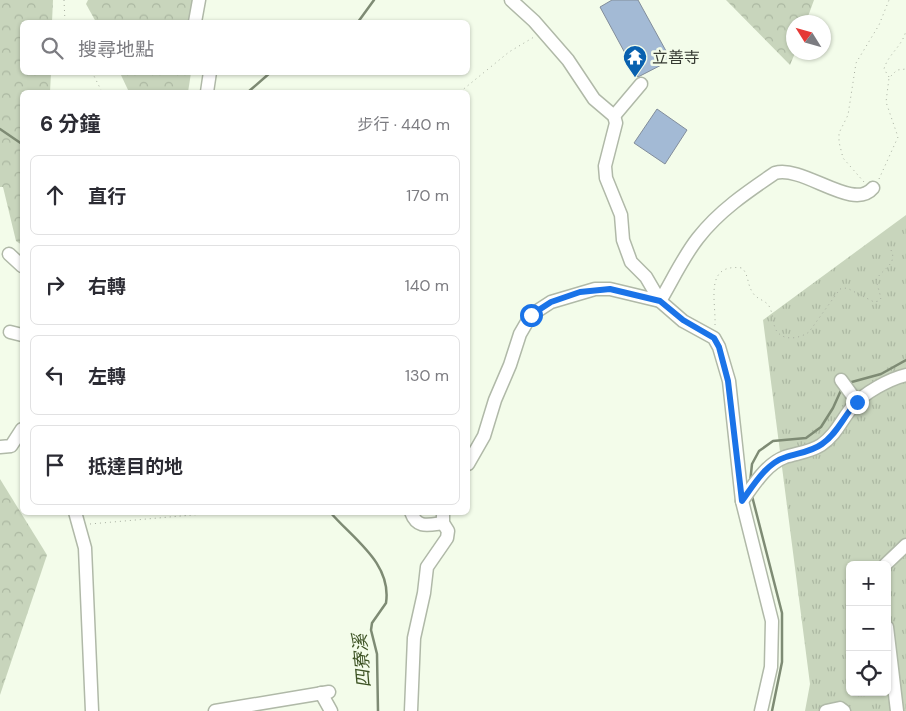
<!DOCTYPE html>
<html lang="zh-TW">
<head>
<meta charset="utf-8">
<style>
	:root { --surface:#fff; --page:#f7f7f7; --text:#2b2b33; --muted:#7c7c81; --line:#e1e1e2 }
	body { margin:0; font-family:"DM Sans","Noto Sans TC",sans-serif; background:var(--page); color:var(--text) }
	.controls { position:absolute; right:15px; bottom:15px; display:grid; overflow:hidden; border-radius:8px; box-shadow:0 1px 4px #0004 }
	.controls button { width:45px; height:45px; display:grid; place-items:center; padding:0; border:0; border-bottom:1px solid var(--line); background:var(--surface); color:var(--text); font:25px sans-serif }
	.compass { position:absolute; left:786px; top:15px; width:45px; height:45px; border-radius:50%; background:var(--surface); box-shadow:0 1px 4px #0004; rotate:307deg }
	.stop { position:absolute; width:15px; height:15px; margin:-11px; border:4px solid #1a73e8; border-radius:50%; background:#fff }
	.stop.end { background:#1a73e8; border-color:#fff; box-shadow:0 1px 5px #0008 }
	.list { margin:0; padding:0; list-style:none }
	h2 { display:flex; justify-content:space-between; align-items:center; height:65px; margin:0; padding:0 20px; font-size:21px }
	h2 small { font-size:16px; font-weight:400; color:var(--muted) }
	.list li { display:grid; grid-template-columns:32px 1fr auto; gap:15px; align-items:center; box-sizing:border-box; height:80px; margin:0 10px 10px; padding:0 10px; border:1px solid var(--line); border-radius:8px }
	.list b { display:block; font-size:19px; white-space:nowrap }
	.list em { font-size:16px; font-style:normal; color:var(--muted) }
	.icon { flex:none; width:28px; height:28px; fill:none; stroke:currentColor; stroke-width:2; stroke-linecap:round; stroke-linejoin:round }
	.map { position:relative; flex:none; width:906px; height:711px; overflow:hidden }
	.search { position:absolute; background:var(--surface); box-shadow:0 1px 4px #0004; left:20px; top:20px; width:450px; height:55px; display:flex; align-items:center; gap:12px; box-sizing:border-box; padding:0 18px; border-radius:8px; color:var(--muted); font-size:19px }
	.panel { position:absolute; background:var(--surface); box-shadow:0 1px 4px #0004; left:20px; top:90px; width:450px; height:425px; border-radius:8px }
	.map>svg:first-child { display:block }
</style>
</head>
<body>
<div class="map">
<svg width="906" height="711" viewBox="0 0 906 711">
	<defs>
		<pattern id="grass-tufts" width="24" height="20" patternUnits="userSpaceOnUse" patternTransform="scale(1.25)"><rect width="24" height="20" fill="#c8d5bc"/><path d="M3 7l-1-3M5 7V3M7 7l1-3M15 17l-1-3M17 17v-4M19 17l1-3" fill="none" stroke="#acb8a2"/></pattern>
		<pattern id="forest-crowns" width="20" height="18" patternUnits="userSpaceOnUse" patternTransform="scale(1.25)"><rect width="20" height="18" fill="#c8d5bc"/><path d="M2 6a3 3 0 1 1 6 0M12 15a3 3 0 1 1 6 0" fill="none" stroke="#acb8a2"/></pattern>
	</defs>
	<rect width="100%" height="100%" fill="#f3fcea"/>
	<path fill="url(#grass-tufts)" fill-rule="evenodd" d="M906 215V711H805L810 684 763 320ZM850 565H887V692H850Z"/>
	<g fill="url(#forest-crowns)">
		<polygon points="0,0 53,0 52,22 22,22 22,72 51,73 50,92 22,92 22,245 16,241 3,187 0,187"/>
		<polygon points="88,0 200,0 197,22 96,22 86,4"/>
		<polygon points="726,0 814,0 806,22 794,22 795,53 790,65"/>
		<polygon points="120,73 191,73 188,92 129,92"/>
		<polygon points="0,479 47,555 0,695"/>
	</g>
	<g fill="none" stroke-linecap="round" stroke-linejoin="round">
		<g stroke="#7e8b74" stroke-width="2.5">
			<polyline points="358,22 374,0"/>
			<polyline points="248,92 271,72"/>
			<polyline points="0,129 22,144"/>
			<polyline points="848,383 881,374 906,360"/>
			<polyline points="750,483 752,464 759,451 773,441 806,438 821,427 833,408 842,388"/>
			<polyline points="752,496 782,613 782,662 772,711"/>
			<path d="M330 512C353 539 392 563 386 603L372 623 371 630 377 654 378 711"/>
		</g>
	</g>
	<g fill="#a3bad5" stroke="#828d9b">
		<polygon points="612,0 638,0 671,60 638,77 600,7"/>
		<polygon points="657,109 687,130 665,164 634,143"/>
	</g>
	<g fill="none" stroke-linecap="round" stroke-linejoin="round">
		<g stroke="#b0b9a8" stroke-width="15">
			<g id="minor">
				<polyline points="511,0 534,21 568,60 594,99 614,116 616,123 605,166 606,178 621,215 623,240 631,262 646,277 660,301 683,321 714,338 719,347 729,381 742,501 772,621 771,667 761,711"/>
				<polyline points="195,22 199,0"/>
				<polyline points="207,92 210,72"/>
				<polyline points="614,116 641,84"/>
				<polyline points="9,254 22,266"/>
				<polyline points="10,332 22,335"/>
				<polyline points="841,380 857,402"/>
				<polyline points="0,447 11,446 22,429"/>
				<path d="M468 464 484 436 495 400 510 365 520 334 531 315 551 302 595 289H610L660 301C672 281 683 257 698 238 719 211 747 192 775 173 804 165 853 212 873 188"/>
				<path d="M742 501C753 486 766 464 785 457 798 453 810 452 821 445 836 435 842 419 853 406 864 393 889 379 906 375"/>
				<polyline points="75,512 85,548 92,711"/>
				<path d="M411 512C417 529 428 525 443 523"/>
				<polyline points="885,565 906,545"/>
				<polyline points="887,627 897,711"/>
				<polyline points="321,693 331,711"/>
				<polyline points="215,711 329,692"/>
				<polyline points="411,711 414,638 424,593 427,567 447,538 448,531 443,523 443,512"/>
				<polyline points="826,711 840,708 844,711"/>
			</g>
		</g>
		<g stroke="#a7aea0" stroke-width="1" stroke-dasharray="1 4" stroke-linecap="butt">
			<polyline points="64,0 65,22"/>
			<polyline points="92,72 102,92"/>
			<path d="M889 77 884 69C888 54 903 46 906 30"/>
			<polyline points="460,92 509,52 534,37"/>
			<polyline points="879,179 898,137 886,102 889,78 897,70 906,69"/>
			<polyline points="864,182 843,158 839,142 839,133 848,115 856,63 879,25 889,0"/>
			<path d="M715 325C716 300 704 263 742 268 749 275 747 285 753 293 757 300 767 300 770 308 773 315 773 322 775 328 781 342 799 339 809 332L840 289 847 288 874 302 879 301 881 298 876 280C882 269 898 264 891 250"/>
			<polyline points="90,524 215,513"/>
		</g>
		<use href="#minor" stroke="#fff" stroke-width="12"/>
	</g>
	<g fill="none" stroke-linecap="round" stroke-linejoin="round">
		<path stroke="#1a73e8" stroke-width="6" d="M531 315 551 302 580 292 610 289 660 301 683 320 714 338 719 347 728 381 742 501C753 486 766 463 786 457 798 453 811 452 822 444 838 433 844 415 857 402"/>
	</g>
	<defs>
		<g id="temple-pin" transform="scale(1.25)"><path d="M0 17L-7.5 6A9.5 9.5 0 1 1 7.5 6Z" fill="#0961af" stroke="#f3fcea"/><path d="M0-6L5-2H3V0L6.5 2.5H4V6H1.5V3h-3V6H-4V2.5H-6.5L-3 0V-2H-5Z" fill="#fff"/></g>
	</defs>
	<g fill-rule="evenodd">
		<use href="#temple-pin" x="635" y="57"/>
	</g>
	<g text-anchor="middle" stroke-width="5" stroke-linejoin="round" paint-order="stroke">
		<g font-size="16" fill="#353932" stroke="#f3fcea" text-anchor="start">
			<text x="652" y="63">立善寺</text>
		</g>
		<g font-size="18" font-style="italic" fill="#3d5324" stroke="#f3fcea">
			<text transform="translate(362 661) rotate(-95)" y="6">四寮溪</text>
		</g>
	</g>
</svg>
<div class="controls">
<button>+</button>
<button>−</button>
<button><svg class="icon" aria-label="locate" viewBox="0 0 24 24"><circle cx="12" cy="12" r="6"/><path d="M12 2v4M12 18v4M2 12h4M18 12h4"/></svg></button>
</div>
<svg class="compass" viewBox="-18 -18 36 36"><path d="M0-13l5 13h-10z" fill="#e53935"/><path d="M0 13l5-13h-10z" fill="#7c7c81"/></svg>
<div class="stop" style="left:531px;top:315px"></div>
<div class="stop end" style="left:857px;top:402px"></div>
<div class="search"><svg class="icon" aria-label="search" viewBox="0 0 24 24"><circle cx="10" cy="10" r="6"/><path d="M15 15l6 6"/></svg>搜尋地點</div>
<section class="panel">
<h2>6 分鐘<small>步行 · 440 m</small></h2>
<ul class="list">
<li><svg class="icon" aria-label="ahead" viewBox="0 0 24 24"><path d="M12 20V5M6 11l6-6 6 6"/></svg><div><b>直行</b></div><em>170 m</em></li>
<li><svg class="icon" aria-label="right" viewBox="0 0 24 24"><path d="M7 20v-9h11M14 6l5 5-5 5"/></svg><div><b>右轉</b></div><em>140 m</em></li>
<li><svg class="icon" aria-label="left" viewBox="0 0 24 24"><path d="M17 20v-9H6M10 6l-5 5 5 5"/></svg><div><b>左轉</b></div><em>130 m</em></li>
<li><svg class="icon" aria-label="arrive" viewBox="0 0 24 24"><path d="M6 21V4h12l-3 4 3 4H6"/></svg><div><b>抵達目的地</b></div></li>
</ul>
</section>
</div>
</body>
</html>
